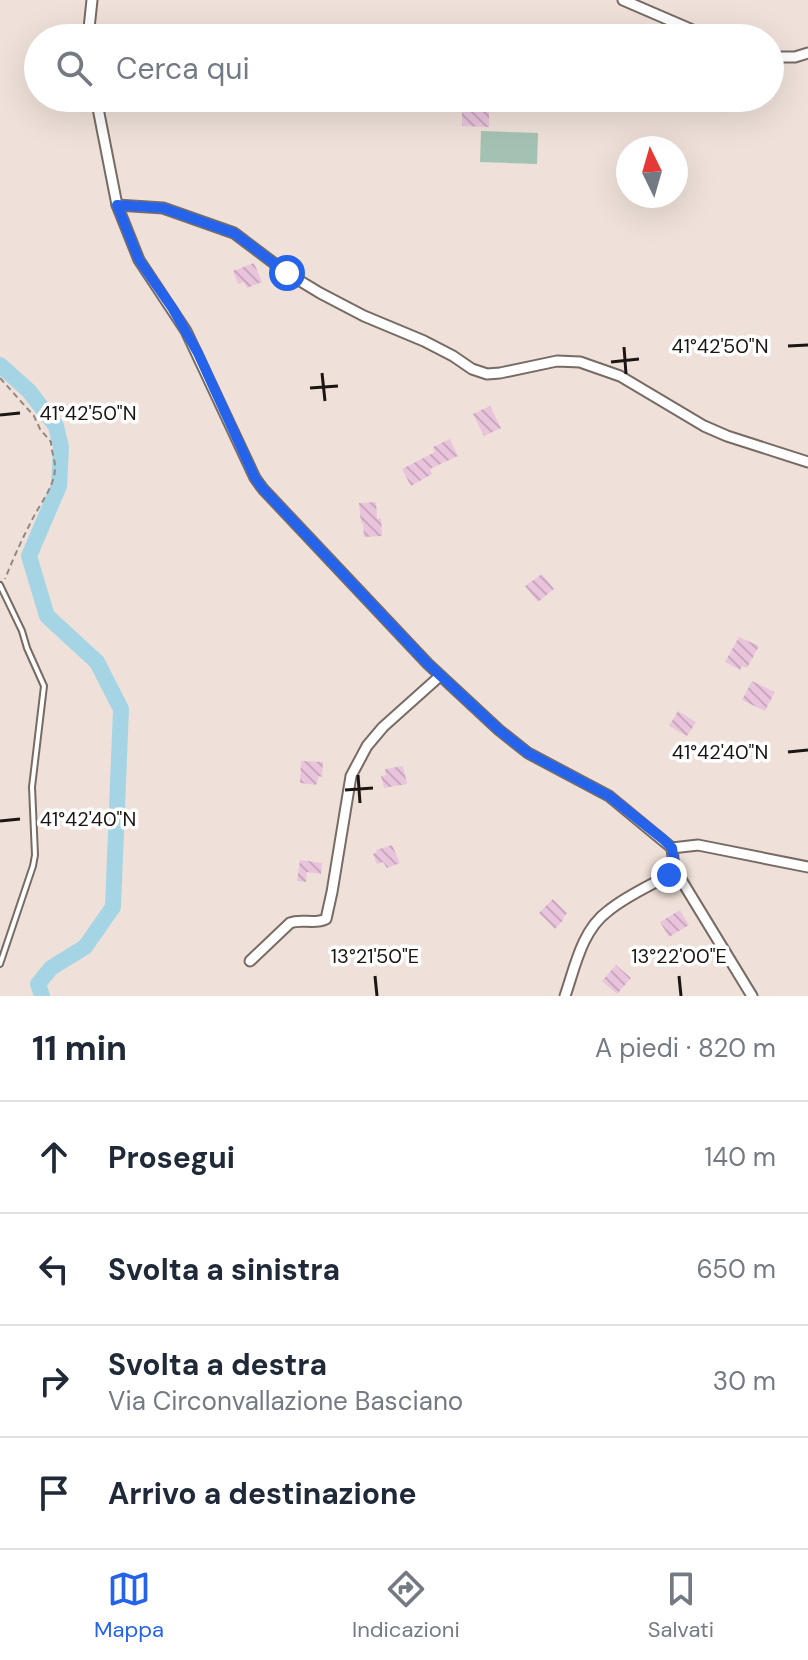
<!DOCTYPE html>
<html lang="it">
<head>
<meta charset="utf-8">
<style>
	:root { --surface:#fff; --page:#f6f6f7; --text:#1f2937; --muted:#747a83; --line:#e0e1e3; --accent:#2563eb }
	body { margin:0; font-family:"DM Sans",sans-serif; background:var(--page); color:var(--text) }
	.compass { position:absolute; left:616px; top:136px; width:72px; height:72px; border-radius:50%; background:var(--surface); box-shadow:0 8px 32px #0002; rotate:355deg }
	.stop { position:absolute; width:24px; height:24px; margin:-18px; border:6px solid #2563eb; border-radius:50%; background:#fff }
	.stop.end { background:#2563eb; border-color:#fff; box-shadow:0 2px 8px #0008 }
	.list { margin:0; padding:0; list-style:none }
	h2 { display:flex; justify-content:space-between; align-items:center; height:104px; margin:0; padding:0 32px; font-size:34px }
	h2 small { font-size:26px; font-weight:400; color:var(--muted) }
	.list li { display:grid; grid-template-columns:52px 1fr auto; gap:24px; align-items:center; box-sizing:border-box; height:112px; padding:0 32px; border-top:2px solid var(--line) }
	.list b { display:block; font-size:30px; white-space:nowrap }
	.list p { margin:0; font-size:26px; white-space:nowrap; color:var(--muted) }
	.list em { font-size:26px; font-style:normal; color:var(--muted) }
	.icon { flex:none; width:44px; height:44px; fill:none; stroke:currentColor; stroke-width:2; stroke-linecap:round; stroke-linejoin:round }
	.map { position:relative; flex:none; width:808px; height:996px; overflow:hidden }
	.search { position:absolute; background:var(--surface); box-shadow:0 8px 32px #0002; left:24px; right:24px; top:24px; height:88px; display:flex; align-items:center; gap:20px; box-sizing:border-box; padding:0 28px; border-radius:44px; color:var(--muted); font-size:30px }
	.sheet { height:552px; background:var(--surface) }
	nav { display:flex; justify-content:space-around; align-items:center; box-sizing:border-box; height:112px; border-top:2px solid var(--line); background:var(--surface); font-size:22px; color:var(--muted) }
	nav a { display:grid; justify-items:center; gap:4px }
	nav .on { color:var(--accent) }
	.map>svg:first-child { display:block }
</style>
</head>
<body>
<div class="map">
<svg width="808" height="996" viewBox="0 0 808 996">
	<defs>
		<pattern id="building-back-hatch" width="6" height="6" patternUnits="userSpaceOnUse" patternTransform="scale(2)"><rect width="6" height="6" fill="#eac4dd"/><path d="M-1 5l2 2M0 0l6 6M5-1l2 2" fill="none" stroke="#c8a8bd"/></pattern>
	</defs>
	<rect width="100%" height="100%" fill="#efe1d9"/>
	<polygon fill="#a4c2b3" points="481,131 538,133 537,164 480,162"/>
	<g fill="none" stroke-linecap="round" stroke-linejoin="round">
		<polyline stroke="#a5d5e4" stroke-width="16" points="0,365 29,391 56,426 61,447 59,486 29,556 47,616 97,662 121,709 113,907 85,947 51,968 38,984 42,996"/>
	</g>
	<g fill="url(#building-back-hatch)">
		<polygon points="462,110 489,111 489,127 462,126"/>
		<polygon points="254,263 262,282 247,288 244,282 238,284 233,271"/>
		<polygon points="490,406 501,428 484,436 473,414"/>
		<polygon points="450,439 458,456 430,469 432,474 411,486 402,469 435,452 433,447"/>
		<polygon points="376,502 377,519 381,518 382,536 364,537 363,523 361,523 359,503"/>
		<polygon points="542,574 554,589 538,602 525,586"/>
		<polygon points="739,637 759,646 747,668 742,666 740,670 725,662"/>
		<polygon points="752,681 775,692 765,711 742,700"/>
		<polygon points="678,711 696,722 687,736 669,726"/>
		<polygon points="301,761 323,762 322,777 319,776 316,785 300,783"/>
		<polygon points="403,766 407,784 384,788 381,776 386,775 385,769"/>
		<polygon points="392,845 400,863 387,868 383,862 377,864 373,854 377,852 376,850"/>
		<polygon points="300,860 322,863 321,874 307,872 306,882 297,881"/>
		<polygon points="553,899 567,913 563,918 564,919 555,929 539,913"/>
		<polygon points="680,910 689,925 669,937 660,922"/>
		<polygon points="616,965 631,978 617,994 602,981"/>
	</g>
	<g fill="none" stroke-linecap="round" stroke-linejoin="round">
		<g stroke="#776b64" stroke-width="8">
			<polyline id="service" points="0,585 22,631 27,648 44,686 32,787 35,855 33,866 0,964"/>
		</g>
		<g stroke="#776b64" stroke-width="13">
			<g id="minor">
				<polyline points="623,0 711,38"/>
				<polyline points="88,38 92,0"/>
				<polyline points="770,57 795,57 808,53"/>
				<polyline points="96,98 117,205 139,260 186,331 255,478 263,489 428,664 499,730 528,753 609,796 672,848 698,845 808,867"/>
				<polyline points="117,205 163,208 234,233 287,273 320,293 364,316 424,341 453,356 472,369 487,374 500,373 557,361 580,362 620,376 704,426 727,436 808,462"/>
				<polyline points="674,868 752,996"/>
				<path d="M250 961 290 923C302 918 314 925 326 919L332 892 351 776 367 746 383 727 440 676"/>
				<path d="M565 996C575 967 582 930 608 911 626 896 649 886 669 875L674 868 672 848"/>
			</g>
		</g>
		<path stroke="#928882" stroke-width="2" stroke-dasharray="6 4" stroke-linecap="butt" d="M0 378 34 416 40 429 51 442C51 451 55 459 55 467 55 487 40 503 32 520 22 539 13 559 5 579"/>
		<use href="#service" stroke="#fff" stroke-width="4"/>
		<use href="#minor" stroke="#fff" stroke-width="9"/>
	</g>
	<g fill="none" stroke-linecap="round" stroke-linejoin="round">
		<polyline stroke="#2563eb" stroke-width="10" points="287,273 234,233 163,208 117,205 139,260 173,309 198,353 255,478 263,489 428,664 499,730 528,753 609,796 663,839 672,848 674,860 674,868 669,875"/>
	</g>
	<path fill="none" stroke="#1b1614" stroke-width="3" d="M788 346 808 345M624 347 626 374M611 362 639 359M322 373 325 401M310 388 338 386M0 415 20 413M788 752 808 750M358 775 360 803M345 790 373 788M0 821 20 819M375 976 377 996M679 976 681 996"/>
	<g font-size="20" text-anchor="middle" fill="#1b1614" stroke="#fff" stroke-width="7" stroke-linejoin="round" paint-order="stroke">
		<text x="720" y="353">41°42'50"N</text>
		<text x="88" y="420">41°42'50"N</text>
		<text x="720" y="759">41°42'40"N</text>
		<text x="88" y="826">41°42'40"N</text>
		<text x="375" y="963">13°21'50"E</text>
		<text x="679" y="963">13°22'00"E</text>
	</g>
</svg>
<svg class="compass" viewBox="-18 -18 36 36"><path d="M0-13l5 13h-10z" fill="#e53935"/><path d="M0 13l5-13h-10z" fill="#747a83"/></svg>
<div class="stop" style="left:287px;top:273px"></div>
<div class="stop end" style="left:669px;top:875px"></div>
<div class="search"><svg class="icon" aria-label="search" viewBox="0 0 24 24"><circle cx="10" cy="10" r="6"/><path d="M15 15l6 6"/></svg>Cerca qui</div>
</div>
<section class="sheet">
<h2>11 min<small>A piedi · 820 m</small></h2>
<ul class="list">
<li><svg class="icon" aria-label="ahead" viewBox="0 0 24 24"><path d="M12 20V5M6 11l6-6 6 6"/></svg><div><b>Prosegui</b></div><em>140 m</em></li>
<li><svg class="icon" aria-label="left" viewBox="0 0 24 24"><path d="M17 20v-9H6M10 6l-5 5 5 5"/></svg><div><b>Svolta a sinistra</b></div><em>650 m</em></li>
<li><svg class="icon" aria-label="right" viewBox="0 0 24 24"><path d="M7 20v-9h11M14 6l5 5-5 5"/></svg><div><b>Svolta a destra</b><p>Via Circonvallazione Basciano</p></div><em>30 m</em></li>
<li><svg class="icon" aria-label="arrive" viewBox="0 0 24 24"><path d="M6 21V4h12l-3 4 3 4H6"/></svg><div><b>Arrivo a destinazione</b></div></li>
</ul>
</section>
<nav>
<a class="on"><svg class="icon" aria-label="map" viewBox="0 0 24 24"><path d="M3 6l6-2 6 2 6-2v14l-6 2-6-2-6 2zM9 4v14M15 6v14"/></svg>Mappa</a>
<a><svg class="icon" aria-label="directions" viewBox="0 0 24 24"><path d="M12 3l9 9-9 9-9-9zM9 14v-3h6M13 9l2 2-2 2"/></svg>Indicazioni</a>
<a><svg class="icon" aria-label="saved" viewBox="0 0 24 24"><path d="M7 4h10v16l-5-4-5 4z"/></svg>Salvati</a>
</nav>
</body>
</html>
